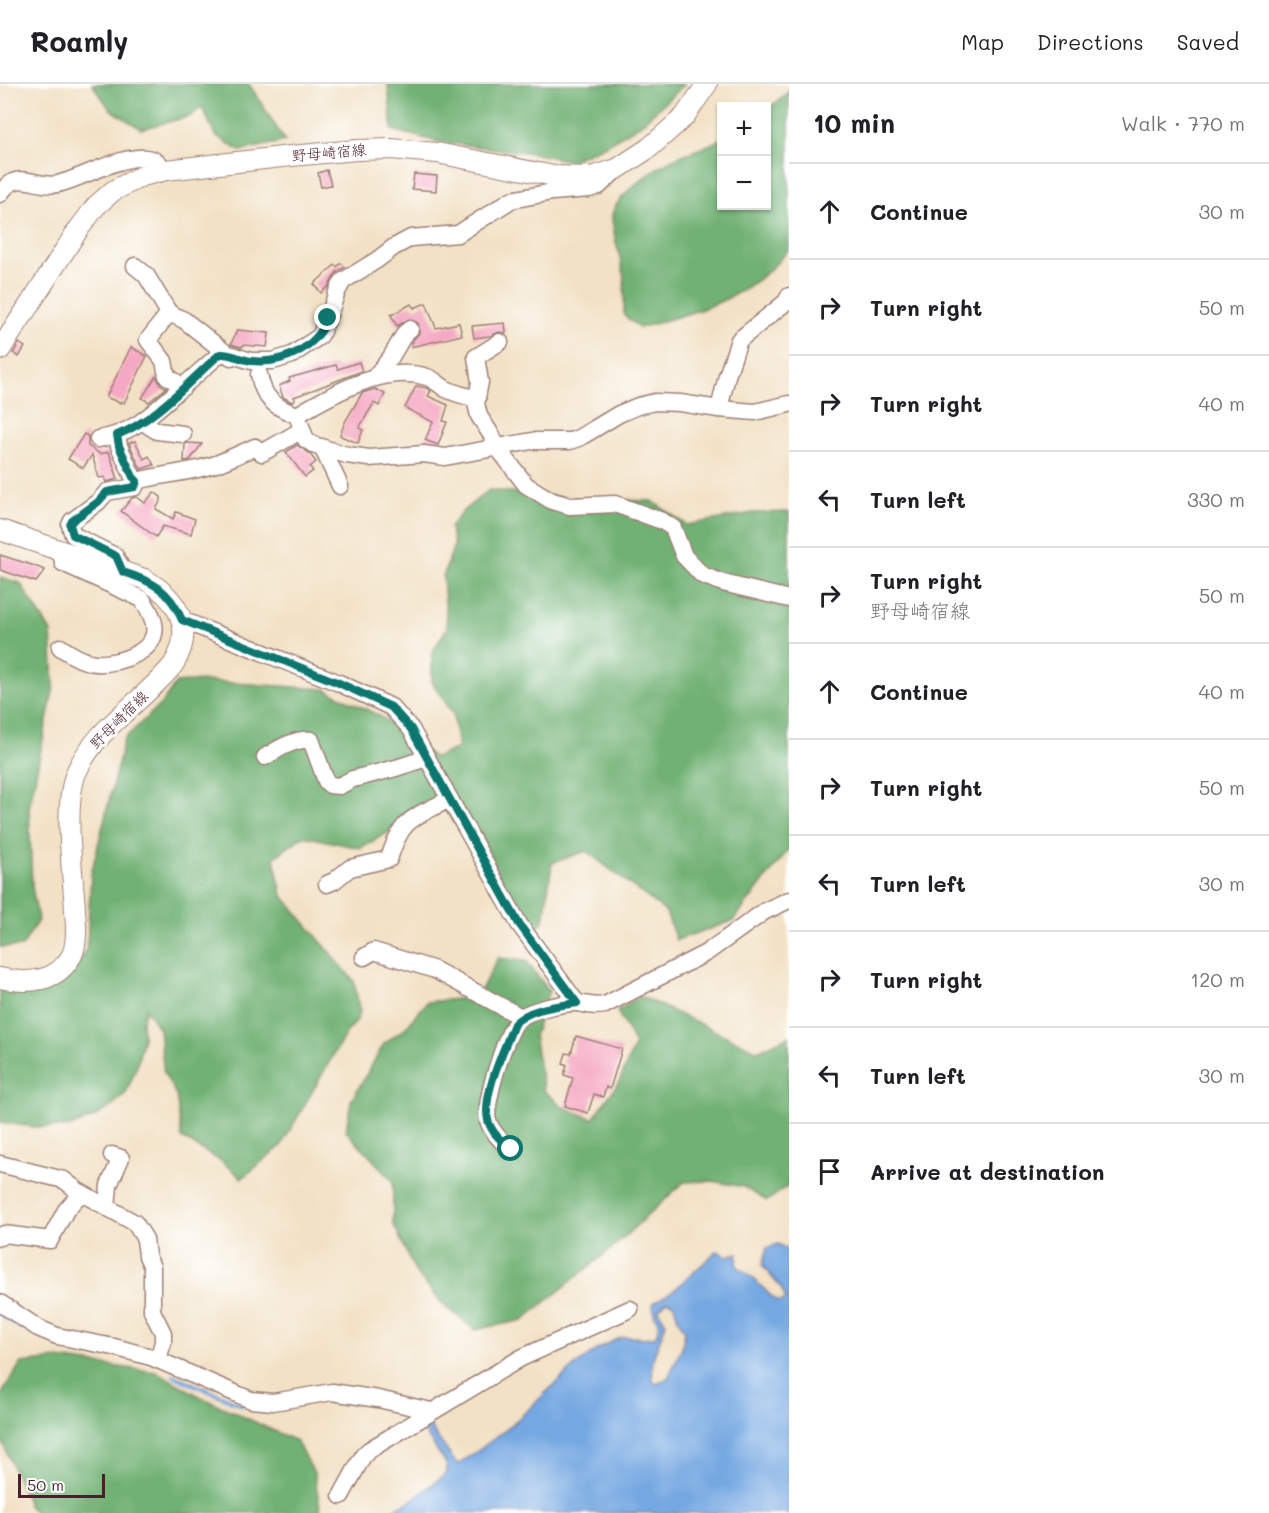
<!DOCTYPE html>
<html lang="en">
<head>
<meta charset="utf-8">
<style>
	:root { --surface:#fff; --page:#f6f6f6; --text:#202124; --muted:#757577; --line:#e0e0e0 }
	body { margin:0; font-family:Mali,"Klee One",sans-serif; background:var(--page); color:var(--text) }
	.controls { position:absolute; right:18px; top:18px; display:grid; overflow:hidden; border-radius:0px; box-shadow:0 2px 4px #0004 }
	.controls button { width:54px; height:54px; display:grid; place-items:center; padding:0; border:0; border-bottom:2px solid var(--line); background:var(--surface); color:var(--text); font:30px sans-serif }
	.scale { position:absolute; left:18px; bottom:15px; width:87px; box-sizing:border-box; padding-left:6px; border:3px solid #4a1f2b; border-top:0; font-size:16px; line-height:21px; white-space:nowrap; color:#4a1f2b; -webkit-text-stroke:4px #fff; paint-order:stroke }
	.stop { position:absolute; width:18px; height:18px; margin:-14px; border:4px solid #0f766e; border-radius:50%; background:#fff }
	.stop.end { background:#0f766e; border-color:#fff; box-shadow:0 2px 6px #0008 }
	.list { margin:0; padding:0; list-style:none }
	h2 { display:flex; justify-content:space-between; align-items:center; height:78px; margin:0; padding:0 24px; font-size:26px }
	h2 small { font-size:20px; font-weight:400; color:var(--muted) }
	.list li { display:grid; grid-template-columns:39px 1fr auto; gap:18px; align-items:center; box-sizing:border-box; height:96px; padding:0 24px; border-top:2px solid var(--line) }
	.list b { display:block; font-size:22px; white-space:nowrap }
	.list p { margin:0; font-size:20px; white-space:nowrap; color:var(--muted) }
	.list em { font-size:20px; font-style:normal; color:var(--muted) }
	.icon { flex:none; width:33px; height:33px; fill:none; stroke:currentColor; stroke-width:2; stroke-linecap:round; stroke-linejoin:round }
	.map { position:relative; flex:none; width:789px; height:1429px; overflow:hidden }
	header { display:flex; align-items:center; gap:36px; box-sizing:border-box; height:84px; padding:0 30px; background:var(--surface); border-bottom:2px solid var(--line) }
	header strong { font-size:28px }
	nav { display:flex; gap:33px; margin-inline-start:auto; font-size:21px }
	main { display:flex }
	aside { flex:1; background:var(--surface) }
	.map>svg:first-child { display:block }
</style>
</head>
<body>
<header>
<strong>Roamly</strong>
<nav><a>Map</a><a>Directions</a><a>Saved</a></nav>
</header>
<main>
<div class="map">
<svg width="789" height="1429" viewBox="0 0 789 1429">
	<rect width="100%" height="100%" fill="#fff"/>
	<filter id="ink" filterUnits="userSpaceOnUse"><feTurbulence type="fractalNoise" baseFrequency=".0167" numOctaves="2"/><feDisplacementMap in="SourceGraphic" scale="12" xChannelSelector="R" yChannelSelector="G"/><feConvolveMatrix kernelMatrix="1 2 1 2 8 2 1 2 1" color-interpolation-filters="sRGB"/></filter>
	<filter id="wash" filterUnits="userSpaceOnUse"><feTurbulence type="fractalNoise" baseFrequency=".008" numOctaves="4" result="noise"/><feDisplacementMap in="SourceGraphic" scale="24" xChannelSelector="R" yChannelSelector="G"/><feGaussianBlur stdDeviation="1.35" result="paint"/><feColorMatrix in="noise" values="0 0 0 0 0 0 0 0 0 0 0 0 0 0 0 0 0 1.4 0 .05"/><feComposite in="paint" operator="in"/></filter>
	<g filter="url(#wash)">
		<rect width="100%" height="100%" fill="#f2e1c5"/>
		<g fill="#71b173" stroke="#5e684f" stroke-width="1.5">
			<polygon points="92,0 249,0 285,57 240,67 215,51 202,23 191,32 141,45 110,25"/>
			<polygon points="388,0 685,0 641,40 604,62 570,77 532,69 439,58 392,46"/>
			<path d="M789 6V165C749 216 698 227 639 244L624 231C624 219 625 206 624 194 621 174 614 155 612 135 610 115 654 85 671 76 688 67 706 65 721 54L722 122H766L767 25 785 12Z"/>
			<polygon points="489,406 580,415 652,417 687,441 753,429 789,428 789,765 733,837 676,856 666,828 586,767 552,779 544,836 536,845 517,829 501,800 440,720 360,764 303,752 274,774 282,811 354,897 360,928 356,938 346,949 281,1062 242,1094 221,1077 182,1054 176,1011 164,989 159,945 146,925 142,937 143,953 137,982 126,1009 109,1024 95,1033 70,1043 34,1043 0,1038 0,902 49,903 75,886 87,863 91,790 124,655 163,618 176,599 203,597 325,605 380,632 435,674 458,664 453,630 432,598 432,569 447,544 443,493 454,461 450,443 464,426"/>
			<polygon points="0,493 20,499 51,548 54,603 29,724 32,803 38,836 22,863 0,863"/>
			<polygon points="498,874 526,877 549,907 534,952 544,1007 563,1023 593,1035 619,998 635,960 617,927 640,912 758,967 789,952 789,1101 767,1117 744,1103 712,1097 684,1098 611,1165 523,1236 475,1246 443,1220 416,1189 393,1139 393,1097 346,1047 351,1017 384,960 405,944 427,918 477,913"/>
			<polygon points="58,1275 157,1288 199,1312 296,1357 314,1389 321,1429 37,1429 29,1423 0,1352 0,1313 21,1279"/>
		</g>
		<path fill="#75a7e1" stroke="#606386" stroke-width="1.5" fill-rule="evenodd" d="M778 1160 789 1166V1429H384L409 1418 447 1389V1381L422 1344 428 1340 455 1378 459 1380C477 1367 495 1355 511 1341 545 1312 575 1275 615 1256 629 1249 642 1257 656 1252L659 1241 654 1230 653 1219 672 1208 717 1167 727 1172 738 1169 737 1182 753 1194 773 1214 780 1218 786 1215 781 1204 762 1181 767 1164ZM667 1217 674 1220 678 1235 685 1247 682 1263 668 1294 657 1300 653 1298C650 1268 658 1265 666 1239L658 1226Z"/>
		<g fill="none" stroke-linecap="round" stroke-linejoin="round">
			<g stroke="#75a7e1" stroke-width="4">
				<polyline points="0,1230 22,1244"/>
				<polyline points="56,1259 102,1269"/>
				<polyline points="174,1292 242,1321"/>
			</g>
		</g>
		<g id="blocks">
			<g fill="#f5a8c3">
				<polygon points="327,86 331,101 321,103 318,89"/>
				<polygon points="414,90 437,92 436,107 412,105"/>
				<polygon points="341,179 345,183 337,188 328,203 321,209 314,200 335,181 337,183"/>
				<polygon points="426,219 436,244 459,239 462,251 411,263 413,256 420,248 418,239 409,235 397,242 391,231 411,220 414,224"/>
				<polygon points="505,239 506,249 499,248 490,252 474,254 472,242"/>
				<polygon points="237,246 269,249 267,263 243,261 242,263 231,260"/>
				<polygon points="19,259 25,263 19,273 13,269"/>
				<polygon points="131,263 147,272 124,319 121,317 120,319 106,313"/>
				<polygon points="359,278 362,287 294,313 295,316 292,318 283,313 279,302 290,297 289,294 336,281 338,285"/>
				<polygon points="156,292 160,300 166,304 149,318 142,314"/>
				<polygon points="416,302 427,304 431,307 428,312 448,321 443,337 447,338 438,361 425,356 433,338 405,324"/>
				<polygon points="375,305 385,310 379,322 374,319 359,344 363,346 358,359 343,353 340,351 345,338 362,309"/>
				<polygon points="84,350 88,352 88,362 100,370 109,368 118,395 106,398 104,393 99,394 92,371 83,384 68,375"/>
				<polygon points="135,357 144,375 149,372 154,381 141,385 129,359"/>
				<polygon points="188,359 202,360 190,376 184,377 185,360"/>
				<polygon points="297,361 310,370 316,378 310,383 313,387 305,393 286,368"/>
				<polygon points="154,408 161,413 161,416 156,425 173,435 176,428 195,435 191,450 163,442 156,453 121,427 132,414 137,413 145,419"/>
				<polygon points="0,471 32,481 45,486 36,498 0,486"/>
				<polygon points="576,952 622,965 610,1005 606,1003 603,1013 594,1010 588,1029 565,1022 573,994 564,991 567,981 563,979 566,969 571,970"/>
			</g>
		</g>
	</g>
	<g filter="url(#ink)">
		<use href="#blocks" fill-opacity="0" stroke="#9e8078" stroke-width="1.5"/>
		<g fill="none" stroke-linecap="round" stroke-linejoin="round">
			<g stroke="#9e8078" stroke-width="19">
				<g id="minor">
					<path d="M0 110C18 83 35 105 58 100 83 94 126 68 151 75 157 76 161 82 166 86"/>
					<polyline points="135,182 146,191 169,229 148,256 164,277 167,292 183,303"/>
					<polyline points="169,229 184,236 231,273"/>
					<polyline points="500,258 476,273 480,298 476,319 479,332 492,352 497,363 526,401 552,417 570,422 615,420 662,437 673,444 684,472 702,491 723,499 789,515"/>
					<path d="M259 290C263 314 274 323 297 331L306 356 316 362 347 371 369 374 424 370 445 373 532 357H570L579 354 619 330 638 322 655 318 680 319 719 325 755 328 789 320"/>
					<polyline points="374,294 391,273 405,249 410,245"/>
					<polyline points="719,325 727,292 739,256 786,218 789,212"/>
					<path d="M297 331C332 310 384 280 427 293 434 295 439 301 446 305 456 310 466 312 477 315"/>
					<polyline points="143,338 157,347 183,350"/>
					<polyline points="117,351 119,362 133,393 137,397"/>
					<path d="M98 355C134 350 155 327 181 304 194 293 207 281 220 270L226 269 251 277H273L292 271 320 252 328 234 337 208 343 197 377 176 394 163 411 154 458 150 511 116 552 108 589 105 599 102 617 85"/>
					<polyline points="322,363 340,402"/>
					<path d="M123 487 115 472 73 451 70 441 72 437 98 418 107 408 135 403 137 397C163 390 190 389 216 380 229 375 242 369 255 363L262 369 302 346"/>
					<polyline points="182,536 339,599 391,623 411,645 519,840 577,919"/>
					<path d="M60 563C69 569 79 576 90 578 108 583 149 572 154 550 157 538 148 524 142 515L63 479 61 466"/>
					<path d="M265 673C278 665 295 654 311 656L326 697 330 701 339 702 353 695 396 684 427 674"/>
					<path d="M327 800 334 797 350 784 389 775C402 733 413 734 450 715"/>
					<polyline points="364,873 374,867 435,886 521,933"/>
					<path d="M511 1065C502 1058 492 1049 488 1037 483 1021 507 943 520 934 530 926 566 918 578 919 590 921 593 923 605 921L706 869 765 827 789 816"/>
					<polyline points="0,1080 64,1096 78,1107 135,1139 145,1155 147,1172 152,1183 152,1227 163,1249 163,1258 158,1276"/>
					<polyline points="107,1124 109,1101 121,1074 112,1071"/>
					<polyline points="0,1153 4,1150 50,1156 66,1126 81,1109"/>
					<polyline points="0,1219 38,1244 57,1252 114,1263 151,1273 251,1316 273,1318 332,1308 378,1315 431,1327"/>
					<polyline points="341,1412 363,1372 369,1366 521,1274 630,1225"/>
				</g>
			</g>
			<g stroke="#9e8078" stroke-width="22">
				<g id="major">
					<polyline points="0,266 78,146 96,122 113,107 142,92 166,86 291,72 357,66 391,65 437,69 554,92 590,93 617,85 649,64 684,33 707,0"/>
					<path d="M0 446 144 495C178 514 196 545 173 581 143 618 95 644 76 689 63 722 73 789 75 826 76 839 78 858 72 871 57 899 28 900 0 894"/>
				</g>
			</g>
			<use href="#minor" stroke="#fff" stroke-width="16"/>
			<use href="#major" stroke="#fff" stroke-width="20"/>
		</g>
	</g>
	<g fill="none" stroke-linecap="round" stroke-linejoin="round" filter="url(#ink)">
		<path stroke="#0f766e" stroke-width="8" d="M328 234C316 264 284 280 252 277 241 276 231 269 220 270 189 297 156 336 117 351L119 362 133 393 137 397 135 403 107 408 98 418 72 437 70 441 73 451 116 472 123 488C152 497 170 506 182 536L339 599 391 623 411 645 519 840 577 919C556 922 529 924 514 940 505 964 482 1010 488 1036 491 1048 502 1058 511 1065"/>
	</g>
	<g text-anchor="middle" stroke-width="6" stroke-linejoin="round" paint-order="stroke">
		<g font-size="15" fill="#4a1f2b" stroke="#fff">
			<text transform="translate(329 69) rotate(-5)" y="5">野母崎宿線</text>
			<text transform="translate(119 636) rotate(-45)" y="5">野母崎宿線</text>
		</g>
	</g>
</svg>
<div class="controls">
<button>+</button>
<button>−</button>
</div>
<div class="scale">50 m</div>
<div class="stop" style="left:511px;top:1065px"></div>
<div class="stop end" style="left:328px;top:234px"></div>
</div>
<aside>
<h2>10 min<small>Walk · 770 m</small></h2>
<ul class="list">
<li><svg class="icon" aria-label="ahead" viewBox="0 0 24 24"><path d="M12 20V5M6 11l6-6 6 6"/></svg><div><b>Continue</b></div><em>30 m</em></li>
<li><svg class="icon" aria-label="right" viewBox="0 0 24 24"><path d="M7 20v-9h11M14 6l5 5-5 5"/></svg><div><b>Turn right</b></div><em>50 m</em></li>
<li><svg class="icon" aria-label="right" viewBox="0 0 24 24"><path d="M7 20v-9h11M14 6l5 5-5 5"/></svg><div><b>Turn right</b></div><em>40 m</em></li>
<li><svg class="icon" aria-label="left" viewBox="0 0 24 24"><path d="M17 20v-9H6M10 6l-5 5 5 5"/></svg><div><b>Turn left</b></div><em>330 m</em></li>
<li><svg class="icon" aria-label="right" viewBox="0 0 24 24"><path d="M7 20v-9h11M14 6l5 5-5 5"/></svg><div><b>Turn right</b><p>野母崎宿線</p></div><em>50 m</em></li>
<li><svg class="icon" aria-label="ahead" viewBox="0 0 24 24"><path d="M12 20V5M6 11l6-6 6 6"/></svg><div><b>Continue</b></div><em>40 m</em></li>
<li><svg class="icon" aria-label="right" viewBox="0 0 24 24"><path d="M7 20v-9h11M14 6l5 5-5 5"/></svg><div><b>Turn right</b></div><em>50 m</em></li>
<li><svg class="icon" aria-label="left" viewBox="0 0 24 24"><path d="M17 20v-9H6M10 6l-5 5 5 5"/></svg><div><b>Turn left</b></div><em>30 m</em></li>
<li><svg class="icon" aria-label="right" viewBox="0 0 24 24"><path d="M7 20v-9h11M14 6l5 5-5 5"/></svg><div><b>Turn right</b></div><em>120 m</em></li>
<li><svg class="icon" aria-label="left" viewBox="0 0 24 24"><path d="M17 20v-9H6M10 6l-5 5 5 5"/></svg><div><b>Turn left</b></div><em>30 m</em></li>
<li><svg class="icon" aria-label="arrive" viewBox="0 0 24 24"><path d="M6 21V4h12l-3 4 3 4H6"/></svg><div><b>Arrive at destination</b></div></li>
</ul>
</aside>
</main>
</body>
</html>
